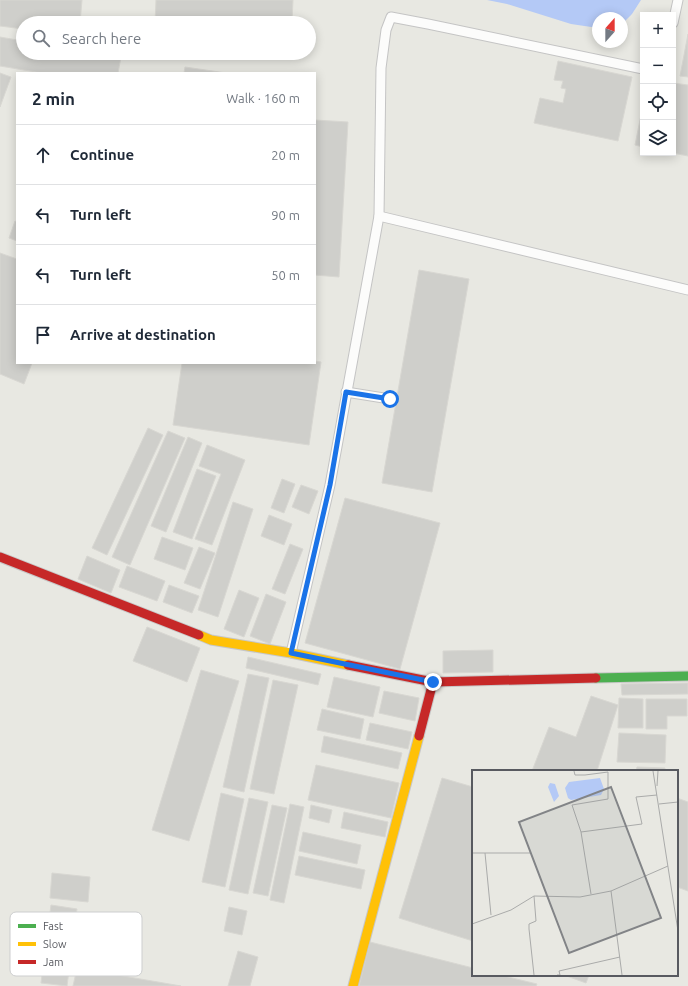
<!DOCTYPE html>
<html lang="en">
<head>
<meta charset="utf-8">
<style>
	:root { --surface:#fff; --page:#f6f6f7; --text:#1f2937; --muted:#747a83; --line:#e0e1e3 }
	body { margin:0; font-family:Ubuntu,sans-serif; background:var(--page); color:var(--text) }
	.controls { position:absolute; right:12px; top:12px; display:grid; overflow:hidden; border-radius:0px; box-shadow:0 2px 10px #0003 }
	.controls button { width:36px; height:36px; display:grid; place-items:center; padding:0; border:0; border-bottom:1px solid var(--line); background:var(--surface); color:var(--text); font:20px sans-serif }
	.compass { position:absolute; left:592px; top:12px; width:36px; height:36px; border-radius:50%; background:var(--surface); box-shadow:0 2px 10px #0003; rotate:21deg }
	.stop { position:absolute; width:12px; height:12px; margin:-9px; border:3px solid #1a73e8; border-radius:50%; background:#fff }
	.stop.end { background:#1a73e8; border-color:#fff; box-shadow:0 1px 4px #0008 }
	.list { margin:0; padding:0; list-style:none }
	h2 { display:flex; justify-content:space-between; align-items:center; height:52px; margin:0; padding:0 16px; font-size:17px }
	h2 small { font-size:13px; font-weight:400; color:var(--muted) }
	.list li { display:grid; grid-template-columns:26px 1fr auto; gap:12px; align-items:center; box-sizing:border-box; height:60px; padding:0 16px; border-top:1px solid var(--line) }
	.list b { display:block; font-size:15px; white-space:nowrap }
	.list em { font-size:13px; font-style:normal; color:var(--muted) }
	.icon { flex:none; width:22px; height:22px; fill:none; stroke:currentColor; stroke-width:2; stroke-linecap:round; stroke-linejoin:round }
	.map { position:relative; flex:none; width:688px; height:986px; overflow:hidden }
	.search { position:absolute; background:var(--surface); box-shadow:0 2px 10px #0003; left:16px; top:16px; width:300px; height:44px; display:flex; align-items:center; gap:10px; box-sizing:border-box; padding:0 14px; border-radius:22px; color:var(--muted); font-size:15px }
	.panel { position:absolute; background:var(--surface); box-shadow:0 2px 10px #0003; left:16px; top:72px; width:300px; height:292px; border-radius:0px }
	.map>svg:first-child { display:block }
</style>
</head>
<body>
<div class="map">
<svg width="688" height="986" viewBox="0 0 688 986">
	<rect width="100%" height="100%" fill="#e8e8e2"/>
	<polygon fill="#b4c9f6" points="487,0 641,0 632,14 622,24 622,18 598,18 598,28 571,24 507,4"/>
	<g fill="#cfcfcb" stroke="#d8d7d2">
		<polygon points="0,0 82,0 80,23 23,23 23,29 0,26"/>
		<polygon points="156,0 293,0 292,23 155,23"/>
		<polygon points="688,34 688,77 680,76"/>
		<polygon points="0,37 23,41 23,53 97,53 121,57 118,73 42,73 0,66"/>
		<polygon points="558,61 632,77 618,141 534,123 540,98 563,103 566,89 561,88 563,81 554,80"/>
		<polygon points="185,67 226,73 184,73"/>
		<polygon points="0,73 11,77 0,107"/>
		<polygon points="673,83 688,85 688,156 673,153"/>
		<polygon points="643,105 643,147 635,145"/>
		<polygon points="315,120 348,122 339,277 315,275"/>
		<polygon points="15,221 17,222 17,241 9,238"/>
		<polygon points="0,253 17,259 17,363 32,363 24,384 0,374"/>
		<polygon points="419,270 469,279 432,492 382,483"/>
		<polygon points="315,361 321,362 309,445 173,425 182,363 315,363"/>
		<polygon points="148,428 163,435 107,555 92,548"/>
		<polygon points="168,431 185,438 130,565 112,557"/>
		<polygon points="188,437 202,443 166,532 151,526"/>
		<polygon points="207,445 245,460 212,545 195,539 221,474 199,466"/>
		<polygon points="197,469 216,476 192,539 173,532"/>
		<polygon points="282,479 295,484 284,513 271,508"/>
		<polygon points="301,485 318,491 309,514 292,507"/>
		<polygon points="345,498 440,523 400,669 305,643"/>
		<polygon points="233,502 253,509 218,617 198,610"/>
		<polygon points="269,515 292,524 284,545 261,536"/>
		<polygon points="162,537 193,548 185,570 154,559"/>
		<polygon points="290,544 303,549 285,594 272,589"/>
		<polygon points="199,547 215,553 200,589 184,583"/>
		<polygon points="87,556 120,570 111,593 78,579"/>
		<polygon points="127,566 165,581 157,601 119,587"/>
		<polygon points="169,585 199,596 192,613 163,602"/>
		<polygon points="239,590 259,598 244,637 224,629"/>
		<polygon points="266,594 286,602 270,644 250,636"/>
		<polygon points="147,627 200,648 187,682 133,661"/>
		<polygon points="493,650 493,672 443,673 443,651"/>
		<polygon points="248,657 321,674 318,685 246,668"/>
		<polygon points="201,670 239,681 189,841 152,830"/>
		<polygon points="248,674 269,678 244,792 223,787"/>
		<polygon points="334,677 380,687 373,717 327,707"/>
		<polygon points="273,680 298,685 274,794 250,789"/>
		<polygon points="688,683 688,694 622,695 621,684"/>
		<polygon points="384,691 419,698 415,721 379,713"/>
		<polygon points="591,696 618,705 597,771 532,771 549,727 576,737"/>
		<polygon points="619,698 643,699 643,728 618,728"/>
		<polygon points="646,699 687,699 687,716 667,716 667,729 646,729"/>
		<polygon points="322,709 364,719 360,739 317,730"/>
		<polygon points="370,723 412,732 408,749 366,740"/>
		<polygon points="619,733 666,735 665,763 617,762"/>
		<polygon points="324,736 402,753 398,769 321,752"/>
		<polygon points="316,765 399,783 391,818 308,800"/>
		<polygon points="637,767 665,768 665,771 636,771"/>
		<polygon points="442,778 473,787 473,941 399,918"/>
		<polygon points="221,793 244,799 225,887 202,882"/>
		<polygon points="249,798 268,802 248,894 229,890"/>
		<polygon points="677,798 688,802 688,891 677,887"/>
		<polygon points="290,804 304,807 284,903 270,900"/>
		<polygon points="272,805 287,808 268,896 253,893"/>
		<polygon points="311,805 332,810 329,823 309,818"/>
		<polygon points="344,812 388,822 385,837 341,828"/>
		<polygon points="303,832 361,845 357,864 299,851"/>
		<polygon points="299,856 365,870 361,889 295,875"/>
		<polygon points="52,873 90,877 88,902 50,898"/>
		<polygon points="51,905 77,909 67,986 41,983"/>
		<polygon points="229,907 247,911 242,935 224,931"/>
		<polygon points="370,942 473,968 473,975 500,975 537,984 536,986 359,986"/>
		<polygon points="238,951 258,957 250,986 228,986"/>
		<polygon points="77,968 181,986 73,986"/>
		<polygon points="564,975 589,975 586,983"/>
	</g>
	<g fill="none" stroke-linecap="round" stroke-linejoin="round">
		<g stroke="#c4c4c4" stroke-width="11">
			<g id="lane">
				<polyline points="673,23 678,0"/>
				<polyline points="379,216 688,290"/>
				<polyline points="346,392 390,399"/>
				<polyline points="291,653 330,485 379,216 381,68 386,30 391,17 428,24 643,69"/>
			</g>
		</g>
		<g stroke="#c7c7c7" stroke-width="11">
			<polyline id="fast" points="596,678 688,676"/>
		</g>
		<g stroke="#c7c7c7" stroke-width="11">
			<g id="slow">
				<polyline points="199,635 211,640 291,653 348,665"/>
				<polyline points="353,986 419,736"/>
			</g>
		</g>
		<g stroke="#c7c7c7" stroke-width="11">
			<g id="jam">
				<polyline points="0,557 199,635"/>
				<polyline points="348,665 433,682 596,678"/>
				<polyline points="419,736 433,682"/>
			</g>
		</g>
		<use href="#lane" stroke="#fcfcfb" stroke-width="9"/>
		<use href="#fast" stroke="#4caf50" stroke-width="9"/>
		<use href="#slow" stroke="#ffc107" stroke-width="9"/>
		<use href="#jam" stroke="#c62828" stroke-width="9"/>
	</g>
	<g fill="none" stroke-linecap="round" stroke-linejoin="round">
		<polyline stroke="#1a73e8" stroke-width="5" points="390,399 346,392 330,485 291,653 433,682"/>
	</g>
	<g transform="translate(472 770)">
		<rect width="206" height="206" fill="#e8e8e2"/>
		<path d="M128 8 132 19 129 25 99 30 96 28 93 18 97 12ZM78 13 83 14 87 26 82 32 76 17Z" fill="#b4c9f6"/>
		<path fill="none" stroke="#aaabaa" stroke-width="1" d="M102 1 103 5H113L136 2V29L100 35 109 62 119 124M181 1 206 161M185 16 186 1M187 34 206 32M109 62 170 54 164 27 185 25M0 83H59M13 83 19 145M139 121 150 205M62 126 64 151 57 154V159L62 205M0 154 39 140 62 126 108 127 139 121 196 96M85 205H88L87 201 148 187"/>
		<path fill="#828487" fill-opacity="0.15" stroke="#828487" stroke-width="2" d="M139 17 189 148 97 183 47 52Z"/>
		<rect width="206" height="206" fill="none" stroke="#585a60" stroke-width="2"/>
	</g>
	<rect x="10" y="912" width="132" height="64" rx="6" fill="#fff" stroke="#cdcecf" stroke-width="1"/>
	<rect x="18" y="924" width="18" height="4" fill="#4caf50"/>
	<rect x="18" y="942" width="18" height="4" fill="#ffc107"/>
	<rect x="18" y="960" width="18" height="4" fill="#c62828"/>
	<g font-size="11" fill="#585a60">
		<text x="43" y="930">Fast</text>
		<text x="43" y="948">Slow</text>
		<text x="43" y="966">Jam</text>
	</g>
</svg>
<div class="controls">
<button>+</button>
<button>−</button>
<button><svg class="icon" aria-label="locate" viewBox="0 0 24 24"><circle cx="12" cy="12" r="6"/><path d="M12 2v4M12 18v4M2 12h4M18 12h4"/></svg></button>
<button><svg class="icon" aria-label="layers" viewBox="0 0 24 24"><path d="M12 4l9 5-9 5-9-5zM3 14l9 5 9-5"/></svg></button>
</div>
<svg class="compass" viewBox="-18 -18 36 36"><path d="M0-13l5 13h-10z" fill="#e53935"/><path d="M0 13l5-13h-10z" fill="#747a83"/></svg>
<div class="stop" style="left:390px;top:399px"></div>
<div class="stop end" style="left:433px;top:682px"></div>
<div class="search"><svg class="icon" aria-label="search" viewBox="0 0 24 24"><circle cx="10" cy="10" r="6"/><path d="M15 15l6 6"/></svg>Search here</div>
<section class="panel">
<h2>2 min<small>Walk · 160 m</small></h2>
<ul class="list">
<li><svg class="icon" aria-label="ahead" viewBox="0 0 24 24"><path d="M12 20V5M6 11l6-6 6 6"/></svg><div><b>Continue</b></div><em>20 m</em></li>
<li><svg class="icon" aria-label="left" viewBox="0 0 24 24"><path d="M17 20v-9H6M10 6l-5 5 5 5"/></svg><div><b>Turn left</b></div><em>90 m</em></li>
<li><svg class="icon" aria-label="left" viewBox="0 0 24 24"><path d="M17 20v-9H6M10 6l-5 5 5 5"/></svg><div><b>Turn left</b></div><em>50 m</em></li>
<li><svg class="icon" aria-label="arrive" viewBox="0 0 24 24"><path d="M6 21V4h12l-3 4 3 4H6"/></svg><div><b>Arrive at destination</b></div></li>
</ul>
</section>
</div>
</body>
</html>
